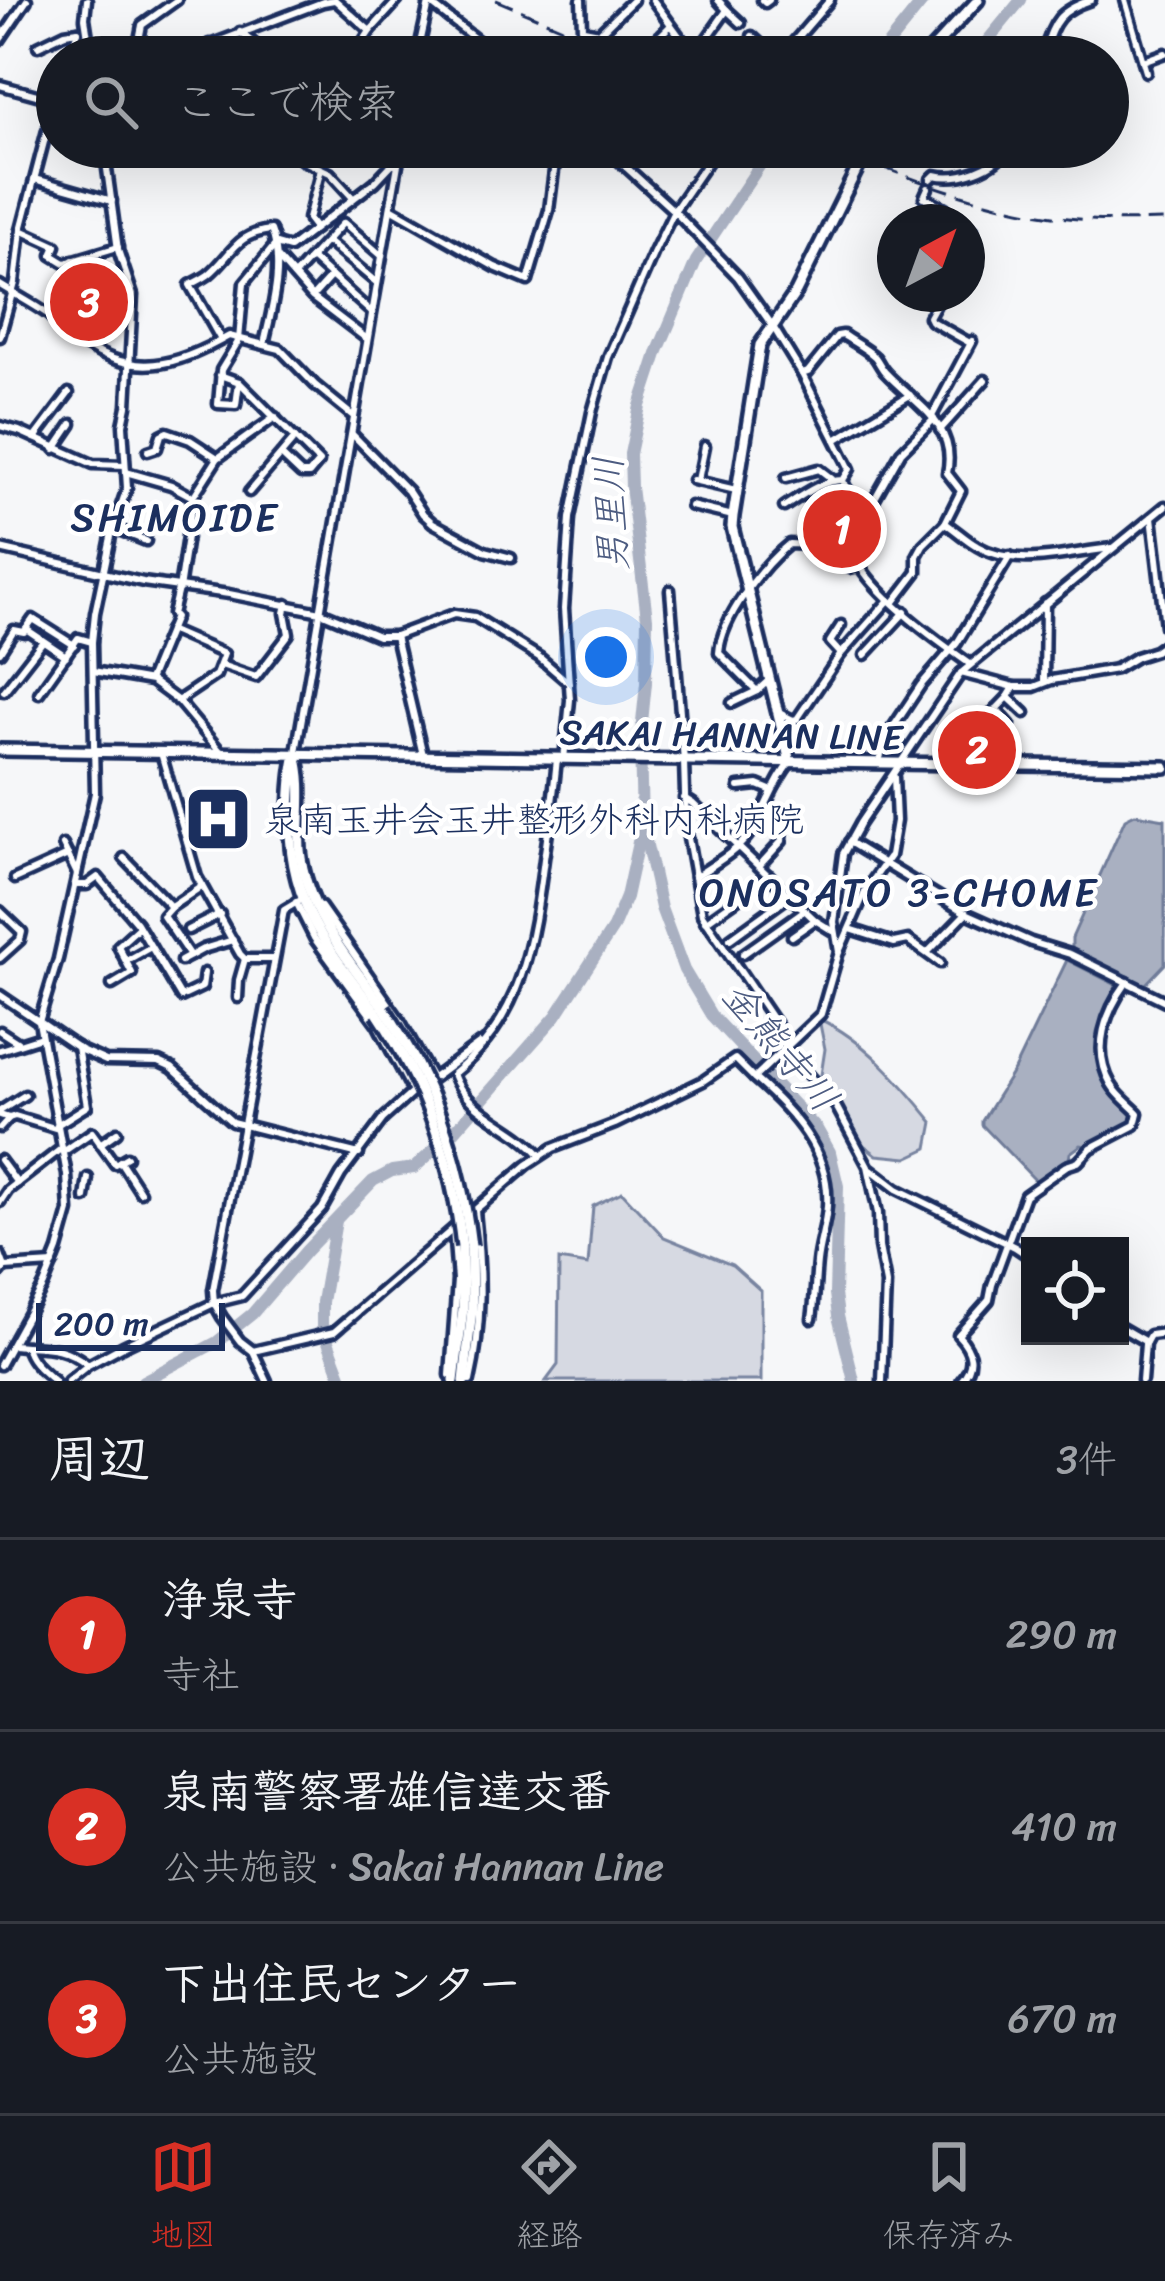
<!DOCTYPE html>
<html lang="ja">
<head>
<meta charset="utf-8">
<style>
	:root { --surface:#171b24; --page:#20242c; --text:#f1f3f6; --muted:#9ea1a6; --line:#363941; --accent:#d93025 }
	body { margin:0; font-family:Sriracha,"Klee One",sans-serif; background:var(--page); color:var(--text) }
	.controls { position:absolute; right:36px; bottom:36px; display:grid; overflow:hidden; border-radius:0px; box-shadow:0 12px 48px #0002 }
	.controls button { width:108px; height:108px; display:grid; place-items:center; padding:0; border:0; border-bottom:3px solid var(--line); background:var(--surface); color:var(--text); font:60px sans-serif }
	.compass { position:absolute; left:877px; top:204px; width:108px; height:108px; border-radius:50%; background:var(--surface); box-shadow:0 12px 48px #0002; rotate:41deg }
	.scale { position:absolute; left:36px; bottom:30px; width:189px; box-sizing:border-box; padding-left:12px; border:6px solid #1b2f5e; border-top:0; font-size:33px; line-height:42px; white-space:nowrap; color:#1b2f5e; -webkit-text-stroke:9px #fff; paint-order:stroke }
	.you { position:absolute; left:606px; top:657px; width:42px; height:42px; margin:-30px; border:9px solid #fff; border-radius:50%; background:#1a73e8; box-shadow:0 0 0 18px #1a73e833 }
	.badge { display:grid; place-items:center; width:78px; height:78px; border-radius:50%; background:var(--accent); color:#fff; font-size:39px; font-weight:700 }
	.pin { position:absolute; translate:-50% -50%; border:6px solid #fff; box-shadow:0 3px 12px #0006 }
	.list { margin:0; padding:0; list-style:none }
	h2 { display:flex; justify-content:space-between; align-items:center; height:156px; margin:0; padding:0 48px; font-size:51px }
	h2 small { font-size:39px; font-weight:400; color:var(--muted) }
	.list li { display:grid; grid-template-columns:78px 1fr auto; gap:36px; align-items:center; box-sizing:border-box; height:192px; padding:0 48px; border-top:3px solid var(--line) }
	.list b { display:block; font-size:45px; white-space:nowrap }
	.list p { margin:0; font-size:39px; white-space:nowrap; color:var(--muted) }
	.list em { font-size:39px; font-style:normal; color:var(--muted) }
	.icon { flex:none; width:66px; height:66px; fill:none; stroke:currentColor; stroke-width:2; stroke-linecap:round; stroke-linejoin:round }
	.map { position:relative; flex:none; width:1165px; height:1381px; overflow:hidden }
	.search { position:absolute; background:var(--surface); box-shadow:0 12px 48px #0002; left:36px; right:36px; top:36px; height:132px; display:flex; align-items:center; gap:30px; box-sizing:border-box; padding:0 42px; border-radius:66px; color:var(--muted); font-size:45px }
	.sheet { height:732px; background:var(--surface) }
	nav { display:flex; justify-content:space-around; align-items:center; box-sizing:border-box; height:168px; border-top:3px solid var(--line); background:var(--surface); font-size:33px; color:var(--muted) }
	nav a { display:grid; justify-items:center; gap:6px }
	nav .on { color:var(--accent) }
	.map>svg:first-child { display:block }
</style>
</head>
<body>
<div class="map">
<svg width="1165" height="1381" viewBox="0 0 1165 1381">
	<rect width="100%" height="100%" fill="#f6f7f9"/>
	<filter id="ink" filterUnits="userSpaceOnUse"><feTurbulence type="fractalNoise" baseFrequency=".00833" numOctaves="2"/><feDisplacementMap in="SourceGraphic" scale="24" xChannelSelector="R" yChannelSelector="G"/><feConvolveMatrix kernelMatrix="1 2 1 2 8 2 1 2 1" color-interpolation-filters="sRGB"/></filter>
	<g filter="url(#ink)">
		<g fill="#d6d9e2" stroke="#7884a0" stroke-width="3">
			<path d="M819 1019C863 1038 903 1085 933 1122L928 1148 907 1158 877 1155 861 1143 821 1075 825 1049Z"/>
			<polygon points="622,1192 664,1237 732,1265 761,1291 761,1381 546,1381 558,1365 559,1260 588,1265 593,1206"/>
		</g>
		<g fill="#a9b0c1" stroke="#707c99" stroke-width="3">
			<polygon points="1135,814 1165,819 1165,964 1144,986 1072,951 1072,938 1125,819"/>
			<path d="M1067 960 1120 987C1102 1017 1087 1053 1108 1086 1114 1097 1125 1106 1134 1114L1132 1123 1087 1146 1081 1145 1070 1153 1069 1159 1041 1181 1034 1179 982 1125V1121L1014 1070Z"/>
		</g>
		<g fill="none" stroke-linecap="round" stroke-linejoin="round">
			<g stroke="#a9b0c1" stroke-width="12">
				<polyline points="878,57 924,0"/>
				<polyline points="974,57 1021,0"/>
				<polyline points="644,832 661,908 684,970 711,1015 817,1129 830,1152 838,1186 835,1294 838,1316 854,1381"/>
				<polyline points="336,1221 322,1302 322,1326 343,1381"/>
				<polyline points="143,1381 217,1342 252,1314 306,1251 373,1181 392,1171 414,1168 454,1132 556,1016 613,928 626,897 642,824 640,742 646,683 647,618 631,487 630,454 640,406 658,351 696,261 772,147"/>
			</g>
			<g stroke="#1b2f5e" stroke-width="15">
				<g id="minor">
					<polyline points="87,0 85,18 91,57"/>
					<polyline points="335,0 370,31"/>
					<polyline points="426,0 498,57"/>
					<polyline points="581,0 583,57"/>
					<polyline points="653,0 685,44 673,53 652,44 671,25"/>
					<polyline points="762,0 765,3 769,0"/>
					<polyline points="1125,0 1146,72"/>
					<polyline points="727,10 741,23"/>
					<polyline points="584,30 599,33 633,0"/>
					<polyline points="240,32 270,57"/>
					<polyline points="752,36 775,57"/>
					<polyline points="0,40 27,0"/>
					<polyline points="1047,42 1087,52 1083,57"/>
					<polyline points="209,44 223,57"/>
					<polyline points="38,46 65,33 78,31"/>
					<polyline points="698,51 727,10 718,0"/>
					<polyline points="69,57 78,31"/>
					<polyline points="148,57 139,40 142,25 177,0"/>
					<polyline points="178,57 323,2 334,0"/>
					<polyline points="353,57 370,31 398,0"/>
					<polyline points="417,57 429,3"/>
					<polyline points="781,57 830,0"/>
					<path d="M1042 57C1054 23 1055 12 1091 0"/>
					<polyline points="1143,61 1165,53"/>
					<polyline points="0,85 55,100"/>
					<polyline points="297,147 302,160 330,173 353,198"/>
					<path d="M604 147 674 211 738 277 772 325 802 374 850 469 843 480C847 494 859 505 873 511"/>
					<polyline points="303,159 320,147"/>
					<polyline points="35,179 112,201"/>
					<path d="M931 179 935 175C959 181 995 168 1009 147"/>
					<polyline points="928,188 924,197 945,208 958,222"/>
					<polyline points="391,208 495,267 528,281 549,210 557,147"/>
					<polyline points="344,223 382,256"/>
					<polyline points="967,227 973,230 973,236 967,248"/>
					<polyline points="315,228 308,219 321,169"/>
					<polyline points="21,230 56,246 52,255 65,263 118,247"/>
					<polyline points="327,241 377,283"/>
					<polyline points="277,257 312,297 367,339"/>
					<polyline points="311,258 371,312"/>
					<polyline points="294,276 343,223"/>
					<path d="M0 285C16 295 33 304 49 315 59 322 68 332 78 340 133 380 176 366 229 336L280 349 315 385 353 416"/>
					<polyline points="942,294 929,317 931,321 970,343"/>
					<polyline points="313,296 331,276"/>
					<polyline points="51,317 80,275 73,260"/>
					<polyline points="0,337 15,283 21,230 57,92"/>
					<path d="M221 340 190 285C196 282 202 279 208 275 232 256 234 234 271 230 285 265 272 308 264 344"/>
					<polyline points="82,342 92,316"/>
					<path d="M802 374 808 372 837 336 843 335C853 342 867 349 875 357 879 362 881 368 886 373 914 403 958 425 947 473L961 491 945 523C956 530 966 540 977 546 1018 570 1068 552 1112 548"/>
					<polyline points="220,375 239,382 236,405 218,404 221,370 239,340 244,283 276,244 290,248 375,182 392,164 398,164"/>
					<polyline points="239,382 319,462 309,474 301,474 281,455"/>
					<polyline points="932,416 972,341"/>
					<polyline points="0,426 19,431 93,464 125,465"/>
					<polyline points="940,430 985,380"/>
					<polyline points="352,434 408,491 423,514 433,523 485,551 511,558"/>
					<polyline points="35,438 69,393"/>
					<polyline points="837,439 910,395"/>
					<polyline points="55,449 72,424"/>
					<polyline points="148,451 157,448 161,435 167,432 190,440 216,457"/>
					<polyline points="126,472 171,485 193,497"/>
					<polyline points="786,478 819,469 832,479"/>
					<polyline points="693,480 736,490"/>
					<polyline points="698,480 705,446"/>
					<polyline points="249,492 295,438"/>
					<polyline points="691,506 733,516"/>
					<path d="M784 507C801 496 822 480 843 480"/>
					<polyline points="824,514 848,490"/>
					<polyline points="1152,517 1165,626"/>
					<polyline points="114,528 146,541"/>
					<polyline points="0,549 143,582 229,594 321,612 378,636 395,636 454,614 475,617 539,657 569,683"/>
					<polyline points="860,566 872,542 874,500 901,452 934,419"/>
					<path d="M860 566C882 601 936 640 970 664"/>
					<polyline points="179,589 193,497 218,458 275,417"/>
					<polyline points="670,590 684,761 686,827 702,915 780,1030 786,1044"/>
					<polyline points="894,602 917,572 917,556 923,545 945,523"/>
					<polyline points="26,629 66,656"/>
					<polyline points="169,630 224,654 216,675 179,700"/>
					<polyline points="395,636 423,755"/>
					<polyline points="0,652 14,630 24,632 33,619 74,645"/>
					<polyline points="841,654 889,600"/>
					<polyline points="865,655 905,612"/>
					<polyline points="221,665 256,677 289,634 285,613 287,604"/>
					<polyline points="93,671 151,681 178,701 220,751"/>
					<polyline points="961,673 1014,687 1034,687 1052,680 1116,669 1136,657 1155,651 1165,644"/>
					<polyline points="149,680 175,617 172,614 178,589"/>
					<polyline points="1044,682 1045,603"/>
					<polyline points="4,691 43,641"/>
					<path d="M757 691 719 653C721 618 763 565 789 544L809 545 850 568 860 566"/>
					<polyline points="39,693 78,638 92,642"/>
					<polyline points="1008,697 1025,713"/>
					<polyline points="732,703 757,691 768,681"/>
					<polyline points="996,709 1010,725"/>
					<polyline points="779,713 793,720 797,719 841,654 830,642 841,625"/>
					<polyline points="296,752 401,147"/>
					<polyline points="161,753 197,877 240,954 245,959 274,959"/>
					<polyline points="564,759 570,700 564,609 570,518 592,412 608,357 654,252 674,211 718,147"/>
					<polyline points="878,763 890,732 921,685 957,643 1010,556"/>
					<polyline points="937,764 945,751 960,750 975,736 980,726 1008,697 1014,687"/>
					<polyline points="739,787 758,785 770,790"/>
					<polyline points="684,798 692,803 815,920 833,931"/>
					<polyline points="849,842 966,913 1031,942 1070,954 1165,1001"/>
					<polyline points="63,845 77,874"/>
					<polyline points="124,858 171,907"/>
					<polyline points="759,866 782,841 783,827 795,812"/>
					<path d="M695 877C714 864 737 852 750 833 766 810 771 786 790 762"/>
					<polyline points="15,879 68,855"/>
					<polyline points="76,885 87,885 98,877 137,923 181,997 202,987 204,973"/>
					<polyline points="321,907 400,1020 432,1078"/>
					<polyline points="0,911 22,932 20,940 0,958"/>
					<polyline points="705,922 770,876"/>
					<polyline points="850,929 894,943 908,940 940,963"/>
					<polyline points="188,930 220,914"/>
					<polyline points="792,936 815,920"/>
					<polyline points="730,939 791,895"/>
					<polyline points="839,952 866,890 890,856 896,821 894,777"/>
					<polyline points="928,952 966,913"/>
					<polyline points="743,954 805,910"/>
					<polyline points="190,956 163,916 171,907 202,886"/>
					<polyline points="126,961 151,947"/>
					<polyline points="181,961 203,949 233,940"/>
					<polyline points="112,985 132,973 118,946 139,927"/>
					<polyline points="0,995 81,1050 106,1061 159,1062 172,1068 232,1122 359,1154"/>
					<polyline points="238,998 239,980 245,959"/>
					<polyline points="0,1031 17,1042"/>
					<polyline points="0,1050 41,1037"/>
					<polyline points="783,1050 810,1076 836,1106 868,1166 878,1213 879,1247 886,1284 882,1381"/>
					<path d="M754 1078C792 1111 831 1152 827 1206 826 1225 819 1243 817 1262 815 1281 815 1300 812 1319"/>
					<polyline points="432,1079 479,1044"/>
					<polyline points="0,1111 25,1095"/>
					<polyline points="0,1115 9,1118 15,1116 58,1129"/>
					<polyline points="57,1125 87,1106 77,1047"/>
					<polyline points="0,1128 9,1118"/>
					<polyline points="100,1144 117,1132"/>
					<polyline points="63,1152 92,1132 115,1164 127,1157"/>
					<path d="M540 1155C515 1125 467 1114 453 1074 523 1018 533 943 544 859 549 826 554 792 557 758"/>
					<polyline points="0,1160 17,1183"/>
					<polyline points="120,1161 140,1192"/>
					<polyline points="871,1169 897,1189 1015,1247 1030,1257"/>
					<polyline points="85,1198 88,1178"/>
					<polyline points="0,1202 8,1190 62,1148"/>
					<polyline points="0,1254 5,1267"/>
					<polyline points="0,1273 5,1267 53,1264"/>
					<polyline points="1120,1327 1146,1342"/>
					<path d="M12 1345C44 1348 59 1343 87 1364"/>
					<path d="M26 1346C30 1362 42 1370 54 1381"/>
					<polyline points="253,1351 334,1332 527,1165 553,1148 615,1124 703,1081 735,1059 754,1078 821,1014 839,952 834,922 843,854 860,823 961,673 1165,506"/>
					<polyline points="0,1365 44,1285 58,1250 69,1211 67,1175 39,1022 58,959 95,793 92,642 95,613 112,532 127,488 123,425 127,406 133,295 118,250 104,147"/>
					<polyline points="450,1375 457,1280 453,1229"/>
					<polyline points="68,1381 88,1365 123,1346 214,1303 242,1296 322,1209 341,1175 383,1119 413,1092 377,1024 314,938 296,902"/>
					<polyline points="267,1381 253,1351 240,1341 222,1317 214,1303 213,1290 282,921 284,910 299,901"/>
					<path d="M470 1381C483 1325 481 1268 475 1211"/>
					<path d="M961 1381C976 1364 972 1350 958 1335L989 1300 992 1285 1025 1195 1066 1166 1078 1162 1091 1148 1135 1125 1138 1113C1129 1104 1117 1095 1111 1084 1091 1049 1106 1011 1127 982"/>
					<polyline points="1142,1381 1145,1344 1150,1335 1165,1333"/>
				</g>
			</g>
			<g stroke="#1b2f5e" stroke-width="18">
				<g id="major">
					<polyline points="925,57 978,0"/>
					<polyline points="0,750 1165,767"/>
					<path d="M296 755C291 773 291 792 290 811 286 900 326 946 377 1013"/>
					<path d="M296 755C305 785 298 818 300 850 306 911 348 960 384 1008"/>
					<polyline points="790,762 732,527 733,516 760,345 796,292 868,147"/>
					<polyline points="454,1381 463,1309 462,1247"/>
					<polyline points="464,1381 472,1310 471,1246"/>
				</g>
			</g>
			<use href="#minor" stroke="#fff" stroke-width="6"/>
			<use href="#major" stroke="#fff" stroke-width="9"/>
			<g stroke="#1b2f5e" stroke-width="3" stroke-dasharray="18 9" stroke-linecap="butt">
				<polyline points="496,0 631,57"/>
				<path d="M832 147C903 176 977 205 1053 216 1090 222 1128 221 1165 220"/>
			</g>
			<g stroke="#1b2f5e" stroke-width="18" stroke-linecap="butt">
				<g id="major-bridge">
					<path d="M384 1008C434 1084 460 1155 471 1246"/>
					<path d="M377 1013C425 1085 453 1161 462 1247"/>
				</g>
			</g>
			<use href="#major-bridge" stroke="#fff" stroke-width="9"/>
		</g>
	</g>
	<defs>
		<g id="hospital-square" transform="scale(3.45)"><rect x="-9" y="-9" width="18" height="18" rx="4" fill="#1b2f5e" stroke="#fff"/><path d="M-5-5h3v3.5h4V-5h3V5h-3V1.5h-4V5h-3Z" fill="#fff"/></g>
	</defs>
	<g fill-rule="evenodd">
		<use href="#hospital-square" x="218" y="819"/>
	</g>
	<g text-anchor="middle" stroke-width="9" stroke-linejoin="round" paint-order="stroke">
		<g font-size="36" fill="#1b2f5e" stroke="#fff">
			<text transform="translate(731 734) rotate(1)" y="13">SAKAI HANNAN LINE</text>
		</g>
		<g font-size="36" fill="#1b2f5e" stroke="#fff" text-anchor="start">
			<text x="264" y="832">泉南玉井会玉井整形外科内科病院</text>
		</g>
		<g font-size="39" font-style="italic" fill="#4d5c81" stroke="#fff">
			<text transform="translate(610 514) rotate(-93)" y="14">男里川</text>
			<text transform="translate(781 1046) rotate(50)" y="14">金熊寺川</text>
		</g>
		<g font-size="39" letter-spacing="3" fill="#1b2f5e" stroke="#fff">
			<text x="175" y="531">SHIMOIDE</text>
			<text x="899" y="906">ONOSATO 3-CHOME</text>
		</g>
	</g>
</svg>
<div class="controls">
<button><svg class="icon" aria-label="locate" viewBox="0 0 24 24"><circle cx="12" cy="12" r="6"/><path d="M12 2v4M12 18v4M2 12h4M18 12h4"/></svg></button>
</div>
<svg class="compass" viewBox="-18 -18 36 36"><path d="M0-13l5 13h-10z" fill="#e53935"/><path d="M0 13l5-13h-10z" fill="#9ea1a6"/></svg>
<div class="scale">200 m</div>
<div class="you"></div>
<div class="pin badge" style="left:842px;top:529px">1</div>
<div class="pin badge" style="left:977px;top:750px">2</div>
<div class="pin badge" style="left:89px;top:302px">3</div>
<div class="search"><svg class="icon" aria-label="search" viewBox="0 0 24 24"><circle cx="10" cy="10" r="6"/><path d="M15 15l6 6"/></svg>ここで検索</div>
</div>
<section class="sheet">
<h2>周辺<small>3件</small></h2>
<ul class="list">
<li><span class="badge">1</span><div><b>浄泉寺</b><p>寺社</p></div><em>290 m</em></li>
<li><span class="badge">2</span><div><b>泉南警察署雄信達交番</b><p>公共施設 · Sakai Hannan Line</p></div><em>410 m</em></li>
<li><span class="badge">3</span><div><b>下出住民センター</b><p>公共施設</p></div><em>670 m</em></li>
</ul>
</section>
<nav>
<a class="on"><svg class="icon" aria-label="map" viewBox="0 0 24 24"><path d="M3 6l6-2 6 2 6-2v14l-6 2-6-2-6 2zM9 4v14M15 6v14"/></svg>地図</a>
<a><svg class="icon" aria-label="directions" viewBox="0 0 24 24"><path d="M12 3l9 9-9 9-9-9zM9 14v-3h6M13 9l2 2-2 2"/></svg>経路</a>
<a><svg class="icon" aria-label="saved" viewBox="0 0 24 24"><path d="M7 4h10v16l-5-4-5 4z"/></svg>保存済み</a>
</nav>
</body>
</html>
